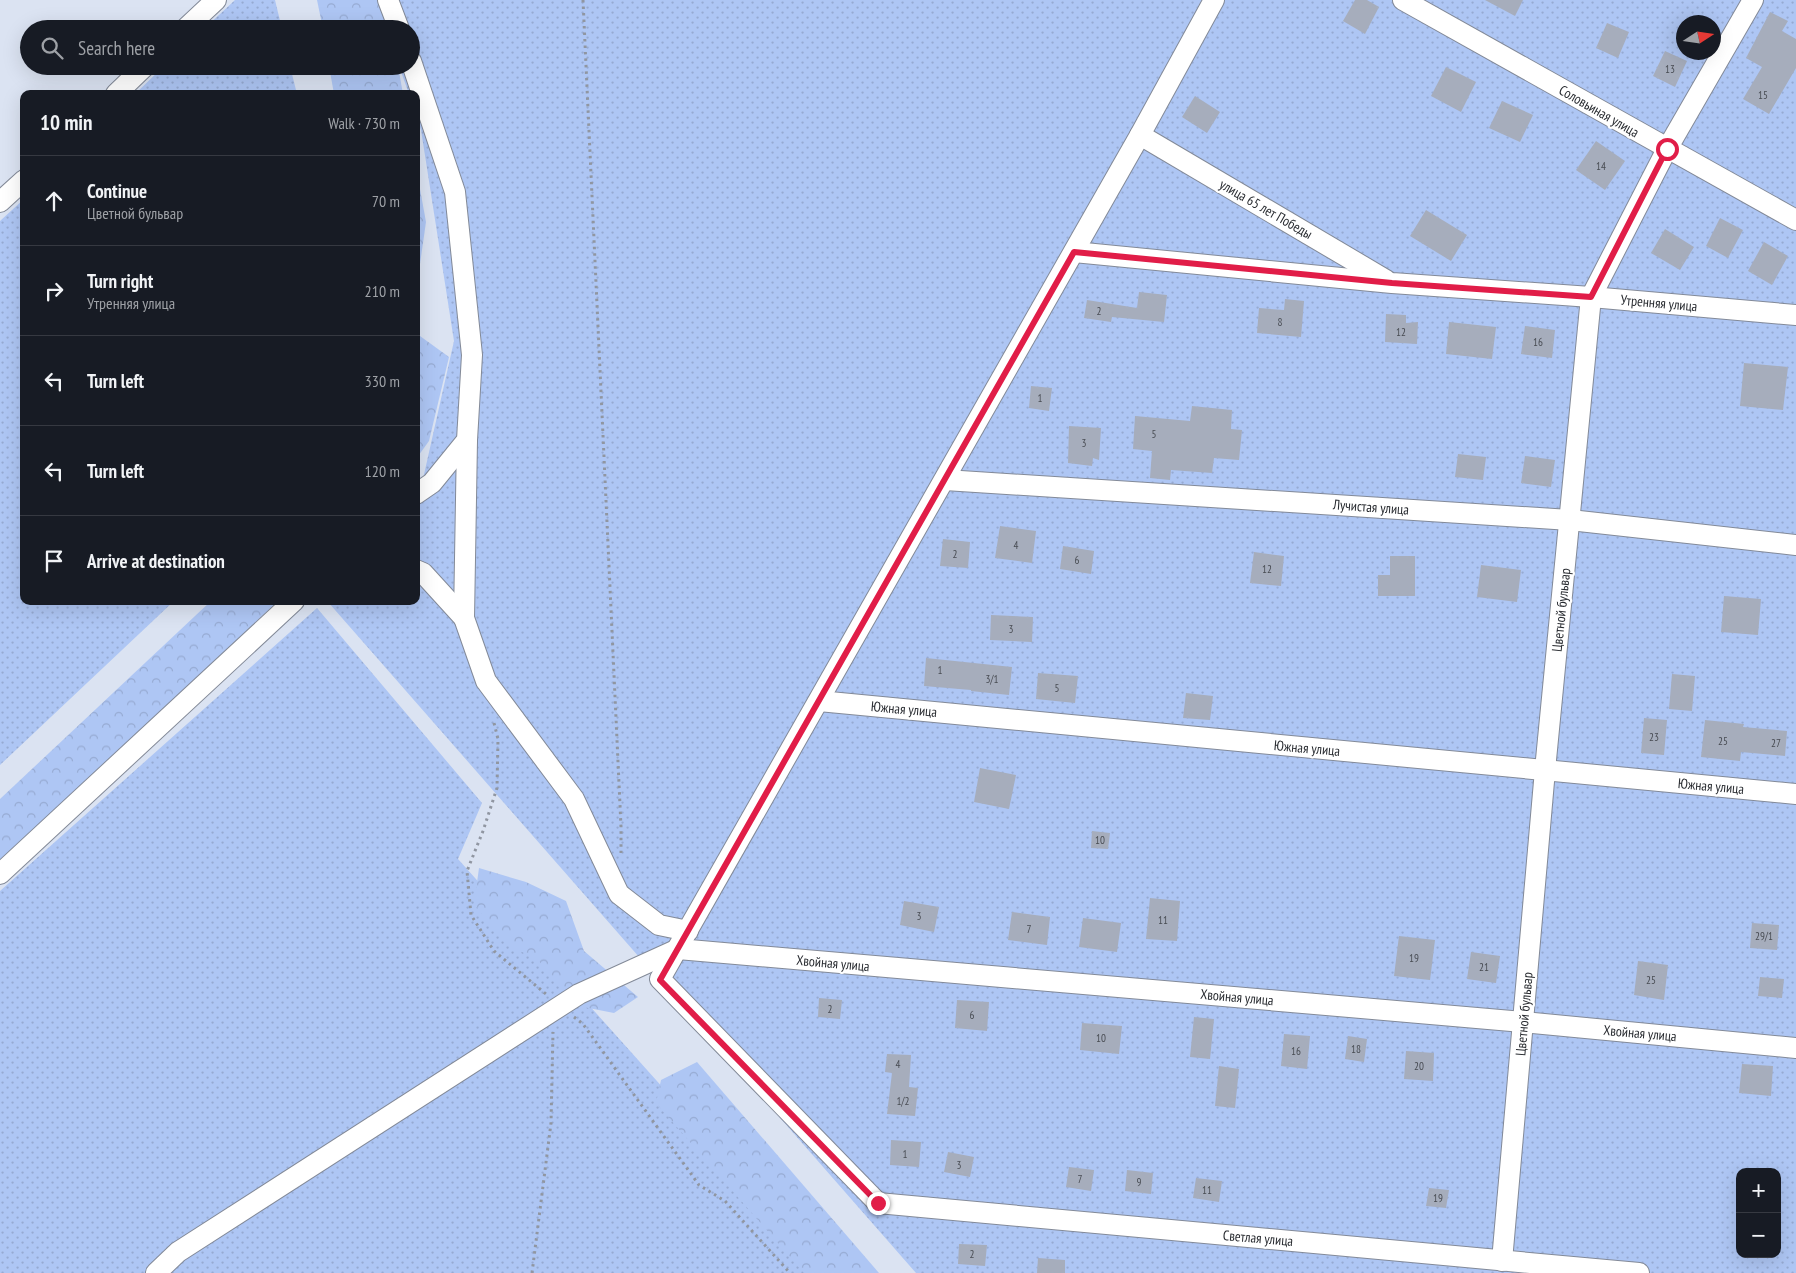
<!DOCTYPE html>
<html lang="en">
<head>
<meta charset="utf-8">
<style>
	:root { --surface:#171b24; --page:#242831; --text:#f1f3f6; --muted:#9ea1a6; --line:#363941 }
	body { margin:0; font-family:"PT Sans Narrow",sans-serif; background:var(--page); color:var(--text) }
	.controls { position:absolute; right:15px; bottom:15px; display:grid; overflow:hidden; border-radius:10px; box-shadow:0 5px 20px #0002 }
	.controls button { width:45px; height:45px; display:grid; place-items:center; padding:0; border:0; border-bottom:1px solid var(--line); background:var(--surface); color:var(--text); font:25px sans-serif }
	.compass { position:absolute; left:1676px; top:15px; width:45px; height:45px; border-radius:50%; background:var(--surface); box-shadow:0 5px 20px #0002; rotate:78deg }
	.stop { position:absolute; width:15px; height:15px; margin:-11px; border:4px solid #e11d48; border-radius:50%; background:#fff }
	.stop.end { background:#e11d48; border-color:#fff; box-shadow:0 1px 5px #0008 }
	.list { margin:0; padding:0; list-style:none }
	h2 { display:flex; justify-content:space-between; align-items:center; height:65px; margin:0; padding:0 20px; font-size:21px }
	h2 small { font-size:16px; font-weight:400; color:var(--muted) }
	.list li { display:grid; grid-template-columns:32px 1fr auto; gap:15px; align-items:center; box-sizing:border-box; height:90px; padding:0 20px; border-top:1px solid var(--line) }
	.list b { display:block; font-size:19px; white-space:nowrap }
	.list p { margin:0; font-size:16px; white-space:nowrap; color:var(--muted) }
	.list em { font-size:16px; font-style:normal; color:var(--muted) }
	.icon { flex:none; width:28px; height:28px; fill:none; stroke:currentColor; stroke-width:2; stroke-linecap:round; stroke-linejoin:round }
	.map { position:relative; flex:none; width:1796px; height:1273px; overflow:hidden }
	.search { position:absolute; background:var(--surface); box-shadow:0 5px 20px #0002; left:20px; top:20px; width:400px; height:55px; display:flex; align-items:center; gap:12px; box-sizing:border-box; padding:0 18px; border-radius:28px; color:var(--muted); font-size:19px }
	.panel { position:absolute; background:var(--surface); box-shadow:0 5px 20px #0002; left:20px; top:90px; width:400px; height:515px; border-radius:10px }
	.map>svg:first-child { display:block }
</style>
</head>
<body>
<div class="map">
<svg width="1796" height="1273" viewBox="0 0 1796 1273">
	<defs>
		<pattern id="grass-dots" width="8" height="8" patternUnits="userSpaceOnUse" patternTransform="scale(1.25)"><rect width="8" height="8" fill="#aec6f4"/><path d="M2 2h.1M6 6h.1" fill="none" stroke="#96aad2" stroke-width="1.8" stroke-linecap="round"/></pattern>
		<pattern id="forest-crowns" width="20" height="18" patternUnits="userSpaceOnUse" patternTransform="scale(1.25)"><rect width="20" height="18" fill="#aec6f4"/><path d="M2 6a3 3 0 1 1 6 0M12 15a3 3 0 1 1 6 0" fill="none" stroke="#96aad2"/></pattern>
	</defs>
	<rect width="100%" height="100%" fill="#dbe3f2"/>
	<g fill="url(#grass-dots)" fill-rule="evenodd">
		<polygon points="235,0 275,0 282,29 204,29"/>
		<path d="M377 0H1796V1273H916L328 602 416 601V510L454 341 421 130 416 115V94H409L399 66H411V29H387ZM1684 22H1714V52H1684ZM1740 1172H1777V1254H1740Z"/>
		<polygon points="164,66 290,66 297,94 135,94"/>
		<polygon points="24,199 24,601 174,601 0,765 0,221"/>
		<polygon points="317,608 482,803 458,859 829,1273 0,1273 0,891"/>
	</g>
	<g fill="url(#forest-crowns)">
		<polygon points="317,0 377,0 388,29 323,29"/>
		<polygon points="329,66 398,66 403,94 334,94"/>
		<polygon points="416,167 426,222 416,292"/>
		<polygon points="420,336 449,357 429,441 416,459 416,337"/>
		<polygon points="211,601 278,601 0,862 0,799"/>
		<polygon points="479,868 526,882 566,901 584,951 638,997 614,1013 573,1005 539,961 505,943 474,904"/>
		<polygon points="697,1062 879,1273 804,1273 656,1103 661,1080"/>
	</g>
	<g fill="#a6adbc">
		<polygon points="1355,0 1367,0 1379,7 1365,34 1343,21"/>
		<polygon points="1485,0 1523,0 1515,16"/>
		<polygon points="1770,12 1788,21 1782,31 1796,39 1796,68 1769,114 1743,99 1762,67 1746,58"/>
		<polygon points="1607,23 1629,32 1618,58 1596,48"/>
		<polygon points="1665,51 1687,61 1675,87 1653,76"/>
		<polygon points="1446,67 1476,82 1461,112 1431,96"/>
		<polygon points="1195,96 1220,112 1207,133 1182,117"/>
		<polygon points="1502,101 1533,115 1520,142 1489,128"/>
		<polygon points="1596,141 1625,161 1605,190 1576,170"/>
		<polygon points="1426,210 1467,235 1451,261 1410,236"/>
		<polygon points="1720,218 1743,230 1728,258 1706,246"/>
		<polygon points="1665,229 1694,247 1680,270 1651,253"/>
		<polygon points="1764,242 1788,256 1772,285 1748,271"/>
		<polygon points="1139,292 1167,295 1164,322 1112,317 1111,322 1084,318 1087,300 1137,308"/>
		<polygon points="1285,299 1304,301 1301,337 1257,333 1259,308 1284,310"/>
		<polygon points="1386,314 1406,315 1406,323 1418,322 1417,344 1385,342"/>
		<polygon points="1449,322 1496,327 1492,359 1446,354"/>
		<polygon points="1525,326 1555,330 1552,358 1521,354"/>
		<polygon points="1744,363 1788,367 1783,410 1740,406"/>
		<polygon points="1031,386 1052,388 1049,411 1029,408"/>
		<polygon points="1192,406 1232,410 1231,429 1242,430 1239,460 1214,458 1212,473 1171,470 1170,480 1150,478 1152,451 1133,449 1135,416 1190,421"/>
		<polygon points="1069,426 1101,428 1099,460 1093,458 1092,466 1068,463"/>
		<polygon points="1458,454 1486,457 1483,480 1455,477"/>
		<polygon points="1525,456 1555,460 1551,487 1521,483"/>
		<polygon points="1000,526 1036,531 1032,563 995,558"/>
		<polygon points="943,539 970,542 968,568 940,566"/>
		<polygon points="1063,546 1094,551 1091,574 1060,569"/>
		<polygon points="1254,552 1284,556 1281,586 1250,583"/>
		<polygon points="1390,556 1415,556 1415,596 1378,596 1378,575 1390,575"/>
		<polygon points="1481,565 1521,570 1517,602 1477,597"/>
		<polygon points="1724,596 1761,599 1758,635 1721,632"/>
		<polygon points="991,615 1033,617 1032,642 990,640"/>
		<polygon points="926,658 1012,667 1009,695 971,691 971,690 924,686"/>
		<polygon points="1038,673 1078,676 1075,703 1036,699"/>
		<polygon points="1672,674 1695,676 1692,711 1669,709"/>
		<polygon points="1186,693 1213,696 1210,720 1183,718"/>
		<polygon points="1644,718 1667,720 1664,755 1641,753"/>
		<polygon points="1705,720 1744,724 1743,727 1787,731 1785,756 1741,752 1740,761 1701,757"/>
		<polygon points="980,768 1016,775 1009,809 974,802"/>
		<polygon points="1092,831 1110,833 1108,849 1091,848"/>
		<polygon points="1150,898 1180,901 1177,941 1146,939"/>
		<polygon points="904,901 939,907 934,932 900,925"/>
		<polygon points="1012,912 1050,917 1047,945 1008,940"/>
		<polygon points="1083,918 1121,923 1117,952 1079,947"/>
		<polygon points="1752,923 1779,925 1777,950 1750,948"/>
		<polygon points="1399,936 1435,940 1430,980 1394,976"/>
		<polygon points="1471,952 1500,956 1496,983 1467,979"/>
		<polygon points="1638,961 1668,965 1664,1000 1634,995"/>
		<polygon points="1760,977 1784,979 1782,998 1758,996"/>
		<polygon points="819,998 842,1000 840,1019 818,1017"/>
		<polygon points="957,1000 989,1002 987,1031 955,1028"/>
		<polygon points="1194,1017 1214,1019 1210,1059 1190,1057"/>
		<polygon points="1082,1023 1122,1026 1119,1054 1080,1050"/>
		<polygon points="1284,1034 1310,1036 1307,1069 1281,1066"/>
		<polygon points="1348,1036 1367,1039 1364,1062 1345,1059"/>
		<polygon points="1406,1051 1434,1053 1433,1081 1404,1079"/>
		<polygon points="887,1054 911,1055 909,1087 918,1088 915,1116 887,1114 892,1073 885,1072"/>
		<polygon points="1742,1064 1773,1066 1771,1096 1739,1093"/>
		<polygon points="1219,1066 1239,1069 1235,1108 1215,1106"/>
		<polygon points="891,1140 921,1142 919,1167 890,1165"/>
		<polygon points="948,1152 974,1157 970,1177 944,1172"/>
		<polygon points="1069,1167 1094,1170 1091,1191 1066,1187"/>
		<polygon points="1127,1170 1153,1173 1151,1194 1125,1191"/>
		<polygon points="1196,1178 1222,1181 1219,1202 1193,1198"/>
		<polygon points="1429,1188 1449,1190 1446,1208 1426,1206"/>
		<polygon points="959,1244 987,1245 985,1266 958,1264"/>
		<polygon points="1038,1258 1065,1260 1065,1273 1037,1273"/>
	</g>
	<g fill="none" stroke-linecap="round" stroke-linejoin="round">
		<g stroke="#838a98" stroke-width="22">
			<g id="minor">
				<polyline points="388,0 399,29"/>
				<polyline points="1214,0 1140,135 660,979 878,1203 1639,1273"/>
				<polyline points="1403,0 1796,220"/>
				<polyline points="185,29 216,0"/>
				<polyline points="411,61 455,192 472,355 467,440 432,483 416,494"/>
				<polyline points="116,94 145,66"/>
				<polyline points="1140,135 1386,280"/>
				<polyline points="0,202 24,180"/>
				<polyline points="1074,252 1392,283 1591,297 1796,315"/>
				<polyline points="467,440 464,618 486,681 574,799 619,894 659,925 688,931"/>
				<polyline points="945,480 1570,520 1796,545"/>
				<polyline points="416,570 423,573 464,618"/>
				<polyline points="819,701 1796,794"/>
				<polyline points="0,874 294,601"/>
				<polyline points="1502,1261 1545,770 1591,297 1667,149 1753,0"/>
				<polyline points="156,1273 178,1252 579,994 678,949 1523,1022 1796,1048"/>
			</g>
		</g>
		<g stroke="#9096a1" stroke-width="3" stroke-dasharray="2.5 4" stroke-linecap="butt">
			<polyline points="583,0 621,827 621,853"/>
			<polyline points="494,723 498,739 497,788 483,831 467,871 471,915 494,951 546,994"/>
			<polyline points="574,1017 583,1024 699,1185 725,1201 790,1273"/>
			<polyline points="532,1273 551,1123 553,1032"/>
		</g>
		<use href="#minor" stroke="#fff" stroke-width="20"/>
	</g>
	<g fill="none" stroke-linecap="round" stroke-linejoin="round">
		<polyline stroke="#e11d48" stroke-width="6" points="878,1203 660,980 1074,252 1392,283 1591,297 1667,149"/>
	</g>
	<g text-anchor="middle" stroke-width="4.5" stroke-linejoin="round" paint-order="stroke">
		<g font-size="11" fill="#484c53">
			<text x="1670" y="73">13</text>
			<text x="1763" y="99">15</text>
			<text x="1601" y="170">14</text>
			<text x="1099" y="315">2</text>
			<text x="1280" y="326">8</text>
			<text x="1401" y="336">12</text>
			<text x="1538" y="346">16</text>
			<text x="1040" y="402">1</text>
			<text x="1154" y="438">5</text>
			<text x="1084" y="447">3</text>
			<text x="1016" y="549">4</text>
			<text x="955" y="558">2</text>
			<text x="1077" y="564">6</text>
			<text x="1267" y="573">12</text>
			<text x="1011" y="633">3</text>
			<text x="940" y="674">1</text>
			<text x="992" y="683">3/1</text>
			<text x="1057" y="692">5</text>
			<text x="1654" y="741">23</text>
			<text x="1723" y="745">25</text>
			<text x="1776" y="747">27</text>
			<text x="1100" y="844">10</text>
			<text x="919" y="920">3</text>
			<text x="1163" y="924">11</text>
			<text x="1029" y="933">7</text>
			<text x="1764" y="940">29/1</text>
			<text x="1414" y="962">19</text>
			<text x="1484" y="971">21</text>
			<text x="1651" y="984">25</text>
			<text x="830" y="1013">2</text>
			<text x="972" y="1019">6</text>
			<text x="1101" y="1042">10</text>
			<text x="1356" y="1053">18</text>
			<text x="1296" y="1055">16</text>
			<text x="898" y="1068">4</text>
			<text x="1419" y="1070">20</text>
			<text x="903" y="1105">1/2</text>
			<text x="905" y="1158">1</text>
			<text x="959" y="1169">3</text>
			<text x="1080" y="1183">7</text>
			<text x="1139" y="1186">9</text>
			<text x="1207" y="1194">11</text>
			<text x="1438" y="1202">19</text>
			<text x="972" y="1258">2</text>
		</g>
		<g font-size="14" fill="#282b30" stroke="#fff">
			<text transform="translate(1599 111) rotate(30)" y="5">Соловьиная улица</text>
			<text transform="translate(1266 209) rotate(30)" y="5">улица 65 лет Победы</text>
			<text transform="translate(1659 303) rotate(5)" y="5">Утренняя улица</text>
			<text transform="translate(1371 507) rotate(4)" y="5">Лучистая улица</text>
			<text transform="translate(1561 610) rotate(-84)" y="5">Цветной бульвар</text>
			<text transform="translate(904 709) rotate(5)" y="5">Южная улица</text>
			<text transform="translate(1307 748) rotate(5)" y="5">Южная улица</text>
			<text transform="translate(1711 786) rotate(5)" y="5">Южная улица</text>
			<text transform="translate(833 963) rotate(5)" y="5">Хвойная улица</text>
			<text transform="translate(1237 997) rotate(5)" y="5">Хвойная улица</text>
			<text transform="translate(1524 1014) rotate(-85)" y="5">Цветной бульвар</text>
			<text transform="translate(1640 1033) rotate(5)" y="5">Хвойная улица</text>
			<text transform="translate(1258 1238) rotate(5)" y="5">Светлая улица</text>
		</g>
	</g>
</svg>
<div class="controls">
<button>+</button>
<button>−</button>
</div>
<svg class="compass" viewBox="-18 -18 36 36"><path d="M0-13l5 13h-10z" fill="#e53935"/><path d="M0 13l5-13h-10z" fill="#9ea1a6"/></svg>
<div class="stop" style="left:1667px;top:149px"></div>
<div class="stop end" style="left:878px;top:1203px"></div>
<div class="search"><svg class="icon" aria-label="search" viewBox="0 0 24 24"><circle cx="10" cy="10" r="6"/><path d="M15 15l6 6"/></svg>Search here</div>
<section class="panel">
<h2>10 min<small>Walk · 730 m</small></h2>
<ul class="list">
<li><svg class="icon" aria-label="ahead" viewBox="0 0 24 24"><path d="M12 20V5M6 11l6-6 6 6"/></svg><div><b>Continue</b><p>Цветной бульвар</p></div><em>70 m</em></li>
<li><svg class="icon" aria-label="right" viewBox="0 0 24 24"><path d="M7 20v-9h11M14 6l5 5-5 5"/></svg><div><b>Turn right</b><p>Утренняя улица</p></div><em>210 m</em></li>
<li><svg class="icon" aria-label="left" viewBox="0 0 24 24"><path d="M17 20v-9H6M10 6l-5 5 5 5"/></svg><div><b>Turn left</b></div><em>330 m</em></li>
<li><svg class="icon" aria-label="left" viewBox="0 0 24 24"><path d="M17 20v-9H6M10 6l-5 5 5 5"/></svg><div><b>Turn left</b></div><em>120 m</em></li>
<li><svg class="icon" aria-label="arrive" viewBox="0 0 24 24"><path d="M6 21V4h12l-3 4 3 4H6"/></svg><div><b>Arrive at destination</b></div></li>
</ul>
</section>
</div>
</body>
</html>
